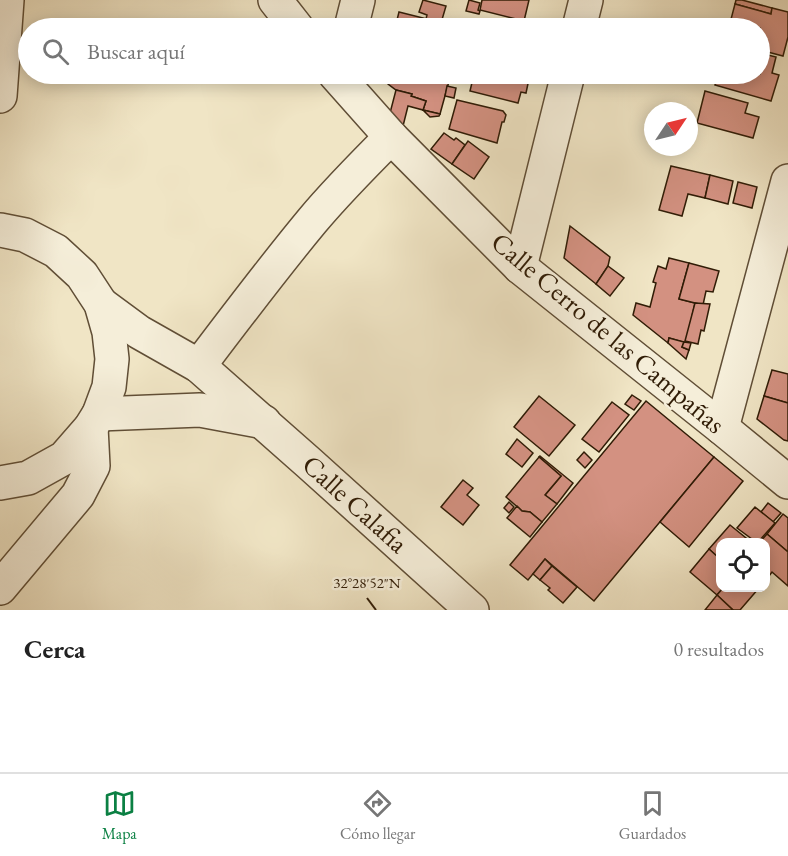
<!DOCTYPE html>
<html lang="es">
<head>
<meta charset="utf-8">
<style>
	:root { --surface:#fff; --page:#f2f2f2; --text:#222; --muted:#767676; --line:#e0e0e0; --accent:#0b8043 }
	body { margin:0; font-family:"EB Garamond",serif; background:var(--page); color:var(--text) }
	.controls { position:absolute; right:18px; bottom:18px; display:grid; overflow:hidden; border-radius:12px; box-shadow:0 3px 15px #0003 }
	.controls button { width:54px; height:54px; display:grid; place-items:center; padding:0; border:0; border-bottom:2px solid var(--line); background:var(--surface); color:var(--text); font:30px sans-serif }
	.compass { position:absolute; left:644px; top:102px; width:54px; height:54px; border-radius:50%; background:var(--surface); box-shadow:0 3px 15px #0003; rotate:55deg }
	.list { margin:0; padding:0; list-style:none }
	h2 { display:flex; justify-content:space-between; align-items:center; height:78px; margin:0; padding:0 24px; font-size:26px }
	h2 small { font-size:20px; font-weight:400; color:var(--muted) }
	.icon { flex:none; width:33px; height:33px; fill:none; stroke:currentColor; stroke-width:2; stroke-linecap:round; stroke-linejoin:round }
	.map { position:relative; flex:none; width:788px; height:610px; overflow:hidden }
	.search { position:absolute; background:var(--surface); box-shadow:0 3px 15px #0003; left:18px; right:18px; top:18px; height:66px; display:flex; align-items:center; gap:15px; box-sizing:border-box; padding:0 21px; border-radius:33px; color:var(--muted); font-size:22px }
	.sheet { height:162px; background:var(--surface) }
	nav { display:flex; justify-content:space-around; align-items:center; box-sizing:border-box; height:84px; border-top:2px solid var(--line); background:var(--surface); font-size:16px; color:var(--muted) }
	nav a { display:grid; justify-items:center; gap:3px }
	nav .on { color:var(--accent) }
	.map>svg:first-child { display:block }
</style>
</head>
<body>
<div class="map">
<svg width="788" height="610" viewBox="0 0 788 610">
	<rect width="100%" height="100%" fill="#f0e5c5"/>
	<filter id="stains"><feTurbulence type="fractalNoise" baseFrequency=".00333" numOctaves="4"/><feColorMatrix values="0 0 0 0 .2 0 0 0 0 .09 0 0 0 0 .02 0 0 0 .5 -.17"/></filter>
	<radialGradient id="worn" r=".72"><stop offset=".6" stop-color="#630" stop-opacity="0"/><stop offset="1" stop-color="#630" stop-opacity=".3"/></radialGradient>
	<g fill="#d39181" stroke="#301c06" stroke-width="1.5">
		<polygon points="423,0 446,6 441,23 426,19 427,15 419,12"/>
		<polygon points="469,0 480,3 478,10 480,11 479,14 466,11"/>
		<polygon points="482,0 529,0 524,21 480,10"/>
		<polygon points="736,0 742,0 772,8 771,14 735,4"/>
		<polygon points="735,4 771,14 772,8 788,12 788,37 783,56 760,50 760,28 724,28 724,26 729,27"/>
		<polygon points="399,12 443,23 441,28 395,28"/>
		<polygon points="483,22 508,28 482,28"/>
		<polygon points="760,53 776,57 772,73 779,75 771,101 715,85 718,74 760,74"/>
		<polygon points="387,74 394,74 393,79 399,83 403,82 406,78 405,74 451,74 440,114 423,110 426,101 411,96 412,94 396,90 388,84 386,76"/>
		<polygon points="394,74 405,74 406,78 403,82 399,83 393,79"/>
		<polygon points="474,74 477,75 477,74 530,74 526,93 521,92 518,103 470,91"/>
		<polygon points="447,86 456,88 454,98 445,96"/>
		<polygon points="396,90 412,94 411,96 426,101 423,110 408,106 403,126 390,113"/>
		<polygon points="705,91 748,103 745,113 759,117 753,138 697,123"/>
		<polygon points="457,100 503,111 506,115 504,122 502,122 497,143 449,129"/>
		<polygon points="423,110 440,114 439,116 430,117"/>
		<polygon points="444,133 454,140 456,138 465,145 452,164 431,149"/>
		<polygon points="468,141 489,157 474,179 452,164"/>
		<polygon points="671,166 710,175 705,198 688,194 682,216 659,210"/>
		<polygon points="710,175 733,181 728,204 705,198"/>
		<polygon points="738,182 757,187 752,208 733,203"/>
		<polygon points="570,226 610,257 608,266 596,284 564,258"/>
		<polygon points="669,258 689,263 679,299 695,303 686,343 669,338 668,343 633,315 636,303 650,307 656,283 653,282 658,266 666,269"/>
		<polygon points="689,263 719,271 713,292 706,291 703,305 679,299"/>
		<polygon points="608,266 624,278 610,296 596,284"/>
		<polygon points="695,303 710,304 704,331 701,330 698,344 685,341"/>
		<polygon points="669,338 684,342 682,347 689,350 686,359 668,343"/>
		<polygon points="684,342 691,343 689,350 682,347"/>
		<polygon points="772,370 788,374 788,403 764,396"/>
		<polygon points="632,395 641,401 634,410 625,404"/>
		<polygon points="539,396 575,425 549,456 514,427"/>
		<polygon points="764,396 788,403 788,441 784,440 757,419"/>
		<polygon points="646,401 714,457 594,601 545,559 528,580 510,565"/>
		<polygon points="612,402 629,415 599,452 582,439"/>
		<polygon points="517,439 533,453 522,467 506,454"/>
		<polygon points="584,452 592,460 585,468 577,460"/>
		<polygon points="540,456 573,483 557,504 545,495 561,476 539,457"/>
		<polygon points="539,457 561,476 545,495 557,504 542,522 530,512 522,511 506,497"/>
		<polygon points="714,457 743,481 689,547 660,522"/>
		<polygon points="463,480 473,488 467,495 479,505 463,525 441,507"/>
		<polygon points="509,502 514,507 509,513 504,508"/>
		<polygon points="768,503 781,513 773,522 761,512"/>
		<polygon points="517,506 522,511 530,512 542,522 530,537 507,518"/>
		<polygon points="755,507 775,523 758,542 756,542 737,528"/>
		<polygon points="783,514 788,518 788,552 767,534"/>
		<polygon points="730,525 751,542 720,542 720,559 709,549"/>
		<polygon points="767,534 788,552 788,586 772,572 766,580 766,542 760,542"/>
		<polygon points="709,549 720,559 720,588 723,588 717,595 690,572"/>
		<polygon points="545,559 552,566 540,580 533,574"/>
		<polygon points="552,566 577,587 563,603 548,590 550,588 540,580"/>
		<polygon points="723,588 759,588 740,610 733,610 717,595"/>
		<polygon points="717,595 733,610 705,610"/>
	</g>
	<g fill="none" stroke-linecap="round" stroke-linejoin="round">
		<g stroke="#604e36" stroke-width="36">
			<g id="minor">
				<polyline points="275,0 297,28"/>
				<polyline points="351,28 358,0"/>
				<polyline points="579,28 586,0"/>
				<polyline points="335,74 391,137 520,267 722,428 788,482"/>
				<polyline points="0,96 7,0"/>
				<polyline points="520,267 568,74"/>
				<path d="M199 366C236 317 273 268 312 221 337 191 364 164 391 137"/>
				<polyline points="722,428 788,181"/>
				<polyline points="0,588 78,495 93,466 91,427"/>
			</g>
		</g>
		<g stroke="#604e36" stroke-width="36">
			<g id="tertiary">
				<polyline points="0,230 25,235 56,251 82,275 101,304 109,332 112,359 109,387 99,414 91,427 64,458 28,478 0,483"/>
				<polyline points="101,304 139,332 199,366 309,463 472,610"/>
				<polyline points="99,414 200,410 264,422"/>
			</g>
		</g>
		<use href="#minor" stroke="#f5eed9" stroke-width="33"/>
		<use href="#tertiary" stroke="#f5eed9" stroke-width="33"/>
	</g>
	<path fill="none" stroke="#301c06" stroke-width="2" d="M367 598 376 610"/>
	<g text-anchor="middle" stroke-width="5" stroke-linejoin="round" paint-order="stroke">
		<g font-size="27" fill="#301c06" stroke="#f5eed9">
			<text transform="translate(608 333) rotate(40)" y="9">Calle Cerro de las Campañas</text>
			<text transform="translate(355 504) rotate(42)" y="9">Calle Calafia</text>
		</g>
	</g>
	<g font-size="15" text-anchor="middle" fill="#301c06" stroke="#f5eed9" stroke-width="5" stroke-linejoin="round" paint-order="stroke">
		<text x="367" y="588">32°28'52"N</text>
	</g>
	<rect width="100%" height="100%" filter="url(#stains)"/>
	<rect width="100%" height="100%" fill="url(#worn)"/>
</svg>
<div class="controls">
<button><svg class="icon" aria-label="locate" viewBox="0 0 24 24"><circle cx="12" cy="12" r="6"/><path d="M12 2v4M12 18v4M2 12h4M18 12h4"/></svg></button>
</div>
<svg class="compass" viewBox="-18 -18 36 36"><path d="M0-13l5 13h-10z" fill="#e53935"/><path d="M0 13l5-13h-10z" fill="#767676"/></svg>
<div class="search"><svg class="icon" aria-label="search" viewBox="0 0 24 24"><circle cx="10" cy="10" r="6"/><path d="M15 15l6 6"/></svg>Buscar aquí</div>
</div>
<section class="sheet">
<h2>Cerca<small>0 resultados</small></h2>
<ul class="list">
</ul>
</section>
<nav>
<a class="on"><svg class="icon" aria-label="map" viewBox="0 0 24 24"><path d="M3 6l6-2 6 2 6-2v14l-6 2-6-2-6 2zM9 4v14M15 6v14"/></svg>Mapa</a>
<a><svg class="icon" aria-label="directions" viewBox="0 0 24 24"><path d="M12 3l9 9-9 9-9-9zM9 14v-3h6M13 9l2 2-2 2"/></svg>Cómo llegar</a>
<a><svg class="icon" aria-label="saved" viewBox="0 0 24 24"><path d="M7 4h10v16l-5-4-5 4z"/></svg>Guardados</a>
</nav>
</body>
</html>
